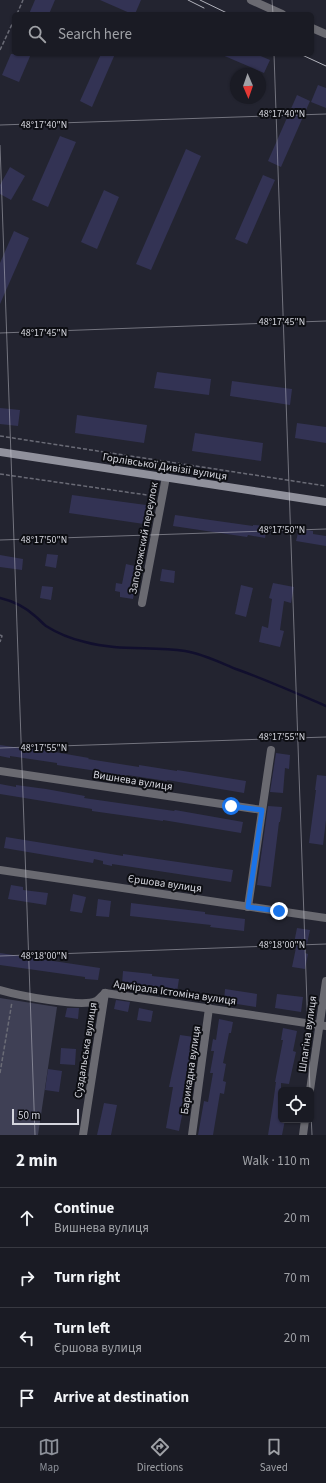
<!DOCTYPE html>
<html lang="en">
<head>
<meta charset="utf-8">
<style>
	:root { --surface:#1a1b24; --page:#272831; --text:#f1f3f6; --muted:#9fa1a6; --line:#383941; --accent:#8c9099 }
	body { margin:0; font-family:"Source Sans 3",sans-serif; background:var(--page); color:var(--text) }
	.controls { position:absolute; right:12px; bottom:12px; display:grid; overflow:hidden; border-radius:6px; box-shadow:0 1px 3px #0004 }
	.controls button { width:36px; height:36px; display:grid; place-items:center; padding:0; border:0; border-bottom:1px solid var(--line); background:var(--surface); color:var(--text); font:20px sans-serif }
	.compass { position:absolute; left:230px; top:68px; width:36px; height:36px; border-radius:50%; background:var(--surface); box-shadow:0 1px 3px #0004; rotate:178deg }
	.scale { position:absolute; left:12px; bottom:10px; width:67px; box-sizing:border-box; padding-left:4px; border:2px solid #d4d5dd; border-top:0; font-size:11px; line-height:14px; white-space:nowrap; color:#d4d5dd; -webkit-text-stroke:3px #0d0e13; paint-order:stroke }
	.stop { position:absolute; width:12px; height:12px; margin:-9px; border:3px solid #1a73e8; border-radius:50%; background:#fff }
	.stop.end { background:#1a73e8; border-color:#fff; box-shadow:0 1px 4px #0008 }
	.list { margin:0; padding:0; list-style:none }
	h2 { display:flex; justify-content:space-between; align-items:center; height:52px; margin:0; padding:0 16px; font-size:17px }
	h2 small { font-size:13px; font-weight:400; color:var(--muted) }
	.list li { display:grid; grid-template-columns:26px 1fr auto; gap:12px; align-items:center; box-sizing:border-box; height:60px; padding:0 16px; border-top:1px solid var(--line) }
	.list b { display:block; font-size:15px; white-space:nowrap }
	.list p { margin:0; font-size:13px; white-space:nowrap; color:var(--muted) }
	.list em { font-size:13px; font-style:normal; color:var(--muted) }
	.icon { flex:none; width:22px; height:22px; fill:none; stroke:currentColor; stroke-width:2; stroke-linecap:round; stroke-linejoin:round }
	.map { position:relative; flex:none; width:326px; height:1135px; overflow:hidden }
	.search { position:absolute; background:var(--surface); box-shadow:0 1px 3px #0004; left:12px; right:12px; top:12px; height:44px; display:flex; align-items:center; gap:10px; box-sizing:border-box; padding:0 14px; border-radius:6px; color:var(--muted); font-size:15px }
	.sheet { height:292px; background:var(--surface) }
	nav { display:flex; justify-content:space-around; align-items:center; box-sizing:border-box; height:56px; border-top:1px solid var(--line); background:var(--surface); font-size:11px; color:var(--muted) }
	nav a { display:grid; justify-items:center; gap:2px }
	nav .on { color:var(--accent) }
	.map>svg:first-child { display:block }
</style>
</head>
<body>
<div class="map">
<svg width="326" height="1135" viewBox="0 0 326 1135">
	<rect width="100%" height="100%" fill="#232430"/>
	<polygon fill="#3f4055" points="0,998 57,1007 38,1135 0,1135"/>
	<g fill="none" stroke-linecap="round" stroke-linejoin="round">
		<path stroke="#110f2d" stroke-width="2.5" d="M0 598C13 601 25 607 35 616 39 619 42 623 46 626 57 633 72 639 85 642 118 651 152 646 185 651 203 654 219 662 236 669 267 680 296 693 326 706"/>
	</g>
	<g fill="#333354">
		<polygon points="35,0 55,0 49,14 29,14"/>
		<polygon points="100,0 141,0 135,14 132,14"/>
		<polygon points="11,54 31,54 19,82 2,75"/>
		<polygon points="101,54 115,54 92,107 80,101"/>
		<polygon points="220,54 256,54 270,60 264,73"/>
		<polygon points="318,85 326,88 326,108 311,102"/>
		<polygon points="297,95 310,101 281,167 268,161"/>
		<polygon points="60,136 76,142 48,207 32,200"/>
		<polygon points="186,149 201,156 151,270 136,264"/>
		<polygon points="10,167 25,176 11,200 0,194 0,185"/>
		<polygon points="263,175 275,180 247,244 235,239"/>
		<polygon points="104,190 119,197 97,249 81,242"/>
		<polygon points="14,231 29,238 0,304 0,263"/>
		<polygon points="157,372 211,379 209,395 154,388"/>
		<polygon points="232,381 292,389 290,405 230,396"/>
		<polygon points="0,408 20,410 18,426 0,424"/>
		<polygon points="77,415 147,425 144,443 75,433"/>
		<polygon points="297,423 326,427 326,443 295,438"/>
		<polygon points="195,433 263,443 261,461 192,451"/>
		<polygon points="72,495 146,505 144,524 69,513"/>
		<polygon points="175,515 253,526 253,525 267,526 265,538 248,535 247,537 173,526"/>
		<polygon points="299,529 313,531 313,534 326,536 326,546 296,541"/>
		<polygon points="47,554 58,555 56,568 45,566"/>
		<polygon points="0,555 23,559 22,570 0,567"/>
		<polygon points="126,564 139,567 133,599 120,597 120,592 115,591 116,583 122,584"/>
		<polygon points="162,569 175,571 174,583 160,581"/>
		<polygon points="273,583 294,587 291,603 284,601 280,630 284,631 280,647 259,642 262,626 268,628 272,599 269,598"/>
		<polygon points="241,585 253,588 246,617 235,614"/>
		<polygon points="42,586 53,587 51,600 40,598"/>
		<polygon points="0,745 20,748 20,746 89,758 88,759 139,767 139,765 177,771 177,770 246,781 244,793 167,780 167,781 127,775 126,777 97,772 97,771 57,765 57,763 10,756 10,758 0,756"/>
		<polygon points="276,753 290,755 289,769 285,768 283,793 270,792"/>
		<polygon points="317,775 326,776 326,820 323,845 309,843 316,790 315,790"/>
		<polygon points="0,784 16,787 16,785 46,789 85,796 84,798 174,811 175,810 243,822 241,833 163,820 163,821 92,811 92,809 0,794"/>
		<polygon points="268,806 282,807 280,822 279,822 271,887 257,885"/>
		<polygon points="6,837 123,856 123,854 233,870 231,882 112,864 112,866 103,864 103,861 94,859 93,863 4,848"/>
		<polygon points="11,885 23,887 23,890 48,893 46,905 8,899"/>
		<polygon points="73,894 86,897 82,913 70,911"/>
		<polygon points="98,899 111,901 109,917 96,916"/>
		<polygon points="131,903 205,912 205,914 245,919 244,931 210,927 211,925 130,916"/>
		<polygon points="297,928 310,930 305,953 308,954 305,969 292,967 297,943 294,943"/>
		<polygon points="0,953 100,968 98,980 85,979 85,977 0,965"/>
		<polygon points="123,971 152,974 152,976 179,979 177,992 163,991 163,987 122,984"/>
		<polygon points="225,989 257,994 256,1007 224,1002"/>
		<polygon points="277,994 303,997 301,1012 275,1008"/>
		<polygon points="116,1000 130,1002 128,1012 114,1009"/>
		<polygon points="67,1008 79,1008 78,1019 65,1017"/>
		<polygon points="139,1008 153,1011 151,1022 137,1020"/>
		<polygon points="219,1019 233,1022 231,1033 229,1033 223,1063 226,1064 223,1081 226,1082 224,1094 220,1093 213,1135 198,1135 204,1101 208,1102 213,1073 210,1073 214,1051 211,1051 213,1039 216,1040"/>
		<polygon points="283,1028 297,1031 293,1051 296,1052 289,1084 281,1083 281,1120 285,1120 282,1135 268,1135 273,1104 276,1082 275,1082 283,1040 281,1040"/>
		<polygon points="180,1035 194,1037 192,1049 191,1049 182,1099 185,1100 179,1131 166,1128 173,1087 169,1087"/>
		<polygon points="61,1048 76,1049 75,1065 60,1064"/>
		<polygon points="48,1069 62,1071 59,1092 45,1090"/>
		<polygon points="104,1103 117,1105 111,1135 97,1135"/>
	</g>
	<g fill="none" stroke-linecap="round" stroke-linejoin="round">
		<g stroke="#6a6b76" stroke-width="1.5" stroke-dasharray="4 2" stroke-linecap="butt">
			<polyline points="17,14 23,0"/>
			<polyline points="0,50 14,20"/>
			<polyline points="0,436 326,486"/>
			<polyline points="0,474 154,496"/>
			<polyline points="0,635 2,636 0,642"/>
			<polyline points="0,1073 12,1002"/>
		</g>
		<g stroke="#6a6a71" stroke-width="8">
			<polyline points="251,0 282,14"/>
			<polyline points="312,28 326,34"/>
			<polyline points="142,603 166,477"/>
			<polyline points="0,771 262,810"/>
			<polyline points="0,870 326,918"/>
			<polyline points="248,907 271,750"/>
			<path d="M0 990C17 995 82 1008 96 1001 99 1000 102 995 105 993"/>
			<polyline points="105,993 326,1026"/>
			<polyline points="310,1090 326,981"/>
			<polyline points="83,1135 105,993"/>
			<polyline points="192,1135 209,1008"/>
			<polyline points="303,1135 305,1120"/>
		</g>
		<polyline stroke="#90919c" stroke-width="8" points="0,452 326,502"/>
		<g stroke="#b3b4bd" stroke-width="1">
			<polyline points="188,0 204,8"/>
			<polyline points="200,0 229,14"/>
			<polyline points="300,54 326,66"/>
		</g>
	</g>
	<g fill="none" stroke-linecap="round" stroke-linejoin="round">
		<polyline stroke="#1a73e8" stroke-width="5" points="231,806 262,810 248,907 279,911"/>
	</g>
	<path fill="none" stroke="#d4d5dd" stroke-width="1" stroke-opacity="0.45" d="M272 0 273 14M274 54 310 1090M0 125 326 114M0 145 35 1135M0 333 326 321M0 540 326 529M0 748 326 737M0 956 326 944M311 1114 312 1135"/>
	<g text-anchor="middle" stroke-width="4" stroke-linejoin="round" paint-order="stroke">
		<g font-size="11" fill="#d4d5dd" stroke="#0d0e13">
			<text transform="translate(165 466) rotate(9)" y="4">Горлівської Дивізії вулиця</text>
			<text transform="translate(143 538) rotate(-79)" y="4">Запорожский переулок</text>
			<text transform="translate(133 780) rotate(9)" y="4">Вишнева вулиця</text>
			<text transform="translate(165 883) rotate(8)" y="4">Єршова вулиця</text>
			<text transform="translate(175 992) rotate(8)" y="4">Адмірала Істоміна вулиця</text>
			<text transform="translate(307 1034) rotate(-82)" y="4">Шпагіна вулиця</text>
			<text transform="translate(85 1050) rotate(-81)" y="4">Суздальська вулиця</text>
			<text transform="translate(190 1070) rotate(-82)" y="4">Барикадна вулиця</text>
		</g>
	</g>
	<g font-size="10" text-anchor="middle" fill="#d4d5dd" stroke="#0d0e13" stroke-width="4" stroke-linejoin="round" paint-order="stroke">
		<text x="282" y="117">48°17'40"N</text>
		<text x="44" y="128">48°17'40"N</text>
		<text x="282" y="325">48°17'45"N</text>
		<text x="44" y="336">48°17'45"N</text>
		<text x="282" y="533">48°17'50"N</text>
		<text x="44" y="543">48°17'50"N</text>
		<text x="282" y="740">48°17'55"N</text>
		<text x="44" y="751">48°17'55"N</text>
		<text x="282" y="948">48°18'00"N</text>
		<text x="44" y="959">48°18'00"N</text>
	</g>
</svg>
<div class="controls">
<button><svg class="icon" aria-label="locate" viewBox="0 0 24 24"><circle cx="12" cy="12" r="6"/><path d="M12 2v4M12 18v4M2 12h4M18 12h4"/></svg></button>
</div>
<svg class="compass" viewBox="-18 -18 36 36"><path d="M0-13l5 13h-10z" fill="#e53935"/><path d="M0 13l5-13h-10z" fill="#9fa1a6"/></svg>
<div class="scale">50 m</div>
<div class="stop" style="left:231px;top:806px"></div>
<div class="stop end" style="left:279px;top:911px"></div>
<div class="search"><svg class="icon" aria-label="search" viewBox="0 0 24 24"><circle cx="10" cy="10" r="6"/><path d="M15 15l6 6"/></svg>Search here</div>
</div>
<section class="sheet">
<h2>2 min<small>Walk · 110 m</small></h2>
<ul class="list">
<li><svg class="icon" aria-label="ahead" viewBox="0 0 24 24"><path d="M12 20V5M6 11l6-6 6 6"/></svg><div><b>Continue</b><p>Вишнева вулиця</p></div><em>20 m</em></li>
<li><svg class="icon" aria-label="right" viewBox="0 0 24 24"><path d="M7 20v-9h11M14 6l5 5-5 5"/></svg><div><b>Turn right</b></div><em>70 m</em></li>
<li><svg class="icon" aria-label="left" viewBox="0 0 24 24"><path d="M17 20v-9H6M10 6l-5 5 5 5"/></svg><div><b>Turn left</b><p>Єршова вулиця</p></div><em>20 m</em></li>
<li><svg class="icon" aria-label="arrive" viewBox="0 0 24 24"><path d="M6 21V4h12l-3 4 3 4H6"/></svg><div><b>Arrive at destination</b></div></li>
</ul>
</section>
<nav>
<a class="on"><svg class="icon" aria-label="map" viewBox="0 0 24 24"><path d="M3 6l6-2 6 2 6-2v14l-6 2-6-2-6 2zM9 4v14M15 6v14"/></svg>Map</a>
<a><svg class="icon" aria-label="directions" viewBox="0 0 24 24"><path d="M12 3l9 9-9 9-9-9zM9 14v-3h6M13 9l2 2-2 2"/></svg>Directions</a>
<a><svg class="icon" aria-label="saved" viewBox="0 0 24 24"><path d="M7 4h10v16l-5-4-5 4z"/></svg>Saved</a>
</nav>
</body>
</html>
